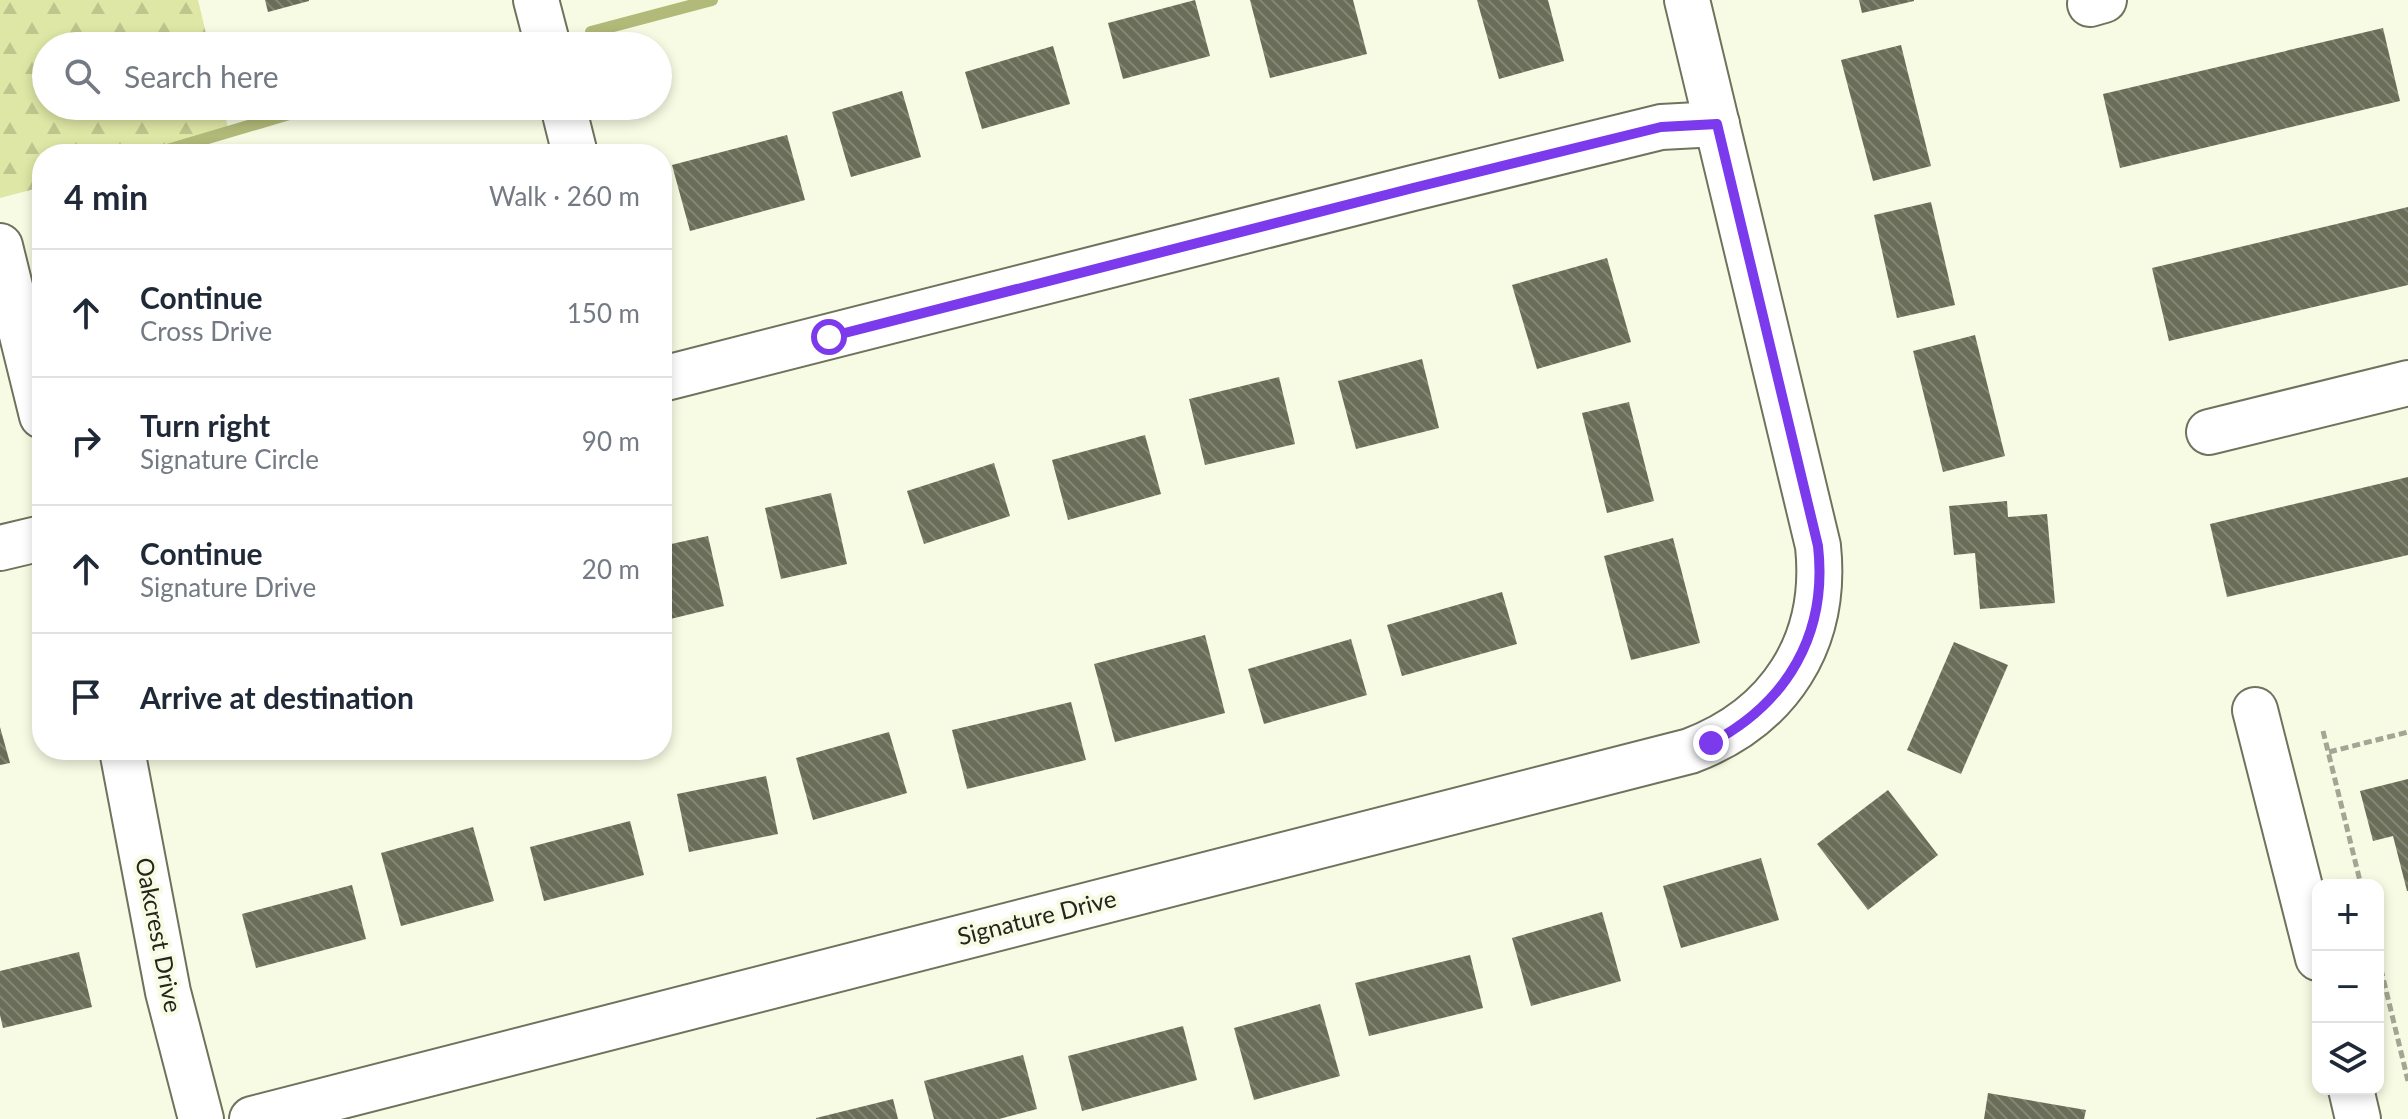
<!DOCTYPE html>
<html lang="en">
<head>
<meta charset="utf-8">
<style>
	:root { --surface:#fff; --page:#f6f6f7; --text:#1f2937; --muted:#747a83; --line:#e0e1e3 }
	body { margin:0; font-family:Lato,sans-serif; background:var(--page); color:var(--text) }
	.controls { position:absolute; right:24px; bottom:24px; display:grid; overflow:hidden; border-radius:16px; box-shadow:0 4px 12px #0003 }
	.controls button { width:72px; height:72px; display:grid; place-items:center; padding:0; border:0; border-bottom:2px solid var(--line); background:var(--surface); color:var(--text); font:40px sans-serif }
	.stop { position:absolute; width:24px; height:24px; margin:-18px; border:6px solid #7c3aed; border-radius:50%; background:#fff }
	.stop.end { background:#7c3aed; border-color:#fff; box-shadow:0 2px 8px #0008 }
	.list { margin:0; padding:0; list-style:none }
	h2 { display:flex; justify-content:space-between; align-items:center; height:104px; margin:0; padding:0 32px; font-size:34px }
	h2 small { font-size:26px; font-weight:400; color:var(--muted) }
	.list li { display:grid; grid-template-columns:52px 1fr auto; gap:24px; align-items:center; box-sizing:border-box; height:128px; padding:0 32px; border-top:2px solid var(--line) }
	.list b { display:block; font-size:30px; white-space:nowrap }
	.list p { margin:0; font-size:26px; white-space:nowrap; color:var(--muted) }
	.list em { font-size:26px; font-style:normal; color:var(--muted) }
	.icon { flex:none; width:44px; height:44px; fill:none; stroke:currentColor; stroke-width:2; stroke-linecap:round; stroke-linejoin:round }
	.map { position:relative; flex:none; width:2408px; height:1119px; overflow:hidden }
	.search { position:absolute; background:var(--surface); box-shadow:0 4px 12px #0003; left:32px; top:32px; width:640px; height:88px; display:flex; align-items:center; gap:20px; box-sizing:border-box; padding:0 28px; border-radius:44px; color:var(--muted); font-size:30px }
	.panel { position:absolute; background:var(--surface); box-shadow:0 4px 12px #0003; left:32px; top:144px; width:640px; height:616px; border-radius:32px }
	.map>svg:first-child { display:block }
</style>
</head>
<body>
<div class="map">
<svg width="2408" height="1119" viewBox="0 0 2408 1119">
	<defs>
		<pattern id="forest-firs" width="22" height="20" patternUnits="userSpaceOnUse" patternTransform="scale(2)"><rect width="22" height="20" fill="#dee7a5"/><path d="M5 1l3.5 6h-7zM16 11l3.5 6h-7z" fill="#bec68d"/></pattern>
		<pattern id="building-back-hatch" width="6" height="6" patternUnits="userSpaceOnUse" patternTransform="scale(2)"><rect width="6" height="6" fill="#6a6d58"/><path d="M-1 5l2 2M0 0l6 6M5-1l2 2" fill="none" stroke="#838576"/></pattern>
	</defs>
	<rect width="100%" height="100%" fill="#f7fbe3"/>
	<polygon fill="url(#forest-firs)" points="0,0 198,0 209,46 46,46 46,106 223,106 229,132 154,154 42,154 42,187 0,198"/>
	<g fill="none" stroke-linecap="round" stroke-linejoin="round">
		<g stroke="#b2ba79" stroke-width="12">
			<polyline points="591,32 712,0"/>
			<polyline points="154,154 316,106"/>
		</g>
	</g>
	<g fill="url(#building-back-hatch)">
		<polygon points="265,0 309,0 309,1 268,12"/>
		<polygon points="1195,0 1210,56 1123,79 1108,23"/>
		<polygon points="1250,0 1353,0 1367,54 1270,78"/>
		<polygon points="1477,0 1548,0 1564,61 1499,79"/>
		<polygon points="1859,0 1914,0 1914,1 1862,13"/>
		<polygon points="2383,28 2400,101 2120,168 2103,94"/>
		<polygon points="1901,45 1931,166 1873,181 1841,60"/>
		<polygon points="1053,46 1070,104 982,129 965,72"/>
		<polygon points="902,91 921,157 851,177 832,112"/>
		<polygon points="787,135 805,200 690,231 672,165"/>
		<polygon points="1931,202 1955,305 1897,318 1874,215"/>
		<polygon points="2408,207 2408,285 2169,341 2152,268"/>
		<polygon points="1607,258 1631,342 1537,369 1512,285"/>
		<polygon points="1975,335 2005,456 1943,472 1913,351"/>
		<polygon points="1422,359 1439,428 1356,449 1338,381"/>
		<polygon points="1279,377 1295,444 1205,465 1189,399"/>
		<polygon points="1629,402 1654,501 1607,513 1582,413"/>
		<polygon points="1145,435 1161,494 1068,520 1052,460"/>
		<polygon points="994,463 1010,516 924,544 907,491"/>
		<polygon points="2408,477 2408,555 2227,597 2210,524"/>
		<polygon points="831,493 847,564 781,579 765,508"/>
		<polygon points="2007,501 2008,517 2047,514 2055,603 1980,609 1975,553 1954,555 1949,506"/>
		<polygon points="708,536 724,606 662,621 662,546"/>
		<polygon points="1673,538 1700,643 1631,660 1604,556"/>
		<polygon points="1502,592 1517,644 1402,676 1387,625"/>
		<polygon points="1205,635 1225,713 1115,742 1094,664"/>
		<polygon points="1351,639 1367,695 1264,724 1248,669"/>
		<polygon points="1954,642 2008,665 1961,774 1907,750"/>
		<polygon points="1071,702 1086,760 967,789 952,730"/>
		<polygon points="0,727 10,763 0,765"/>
		<polygon points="889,732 907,793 813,820 796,758"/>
		<polygon points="766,776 778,834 689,852 677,794"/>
		<polygon points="2408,779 2408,891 2407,891 2393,836 2373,841 2360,791"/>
		<polygon points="1888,790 1938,855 1868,910 1817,844"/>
		<polygon points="630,821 644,875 544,901 530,847"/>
		<polygon points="473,827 494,901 401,926 381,853"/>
		<polygon points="1761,858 1779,920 1681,948 1663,886"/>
		<polygon points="352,885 366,939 256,968 242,914"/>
		<polygon points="1602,912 1621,981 1531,1006 1512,938"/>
		<polygon points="79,952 92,1007 3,1028 0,1015 0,971"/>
		<polygon points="1470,955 1483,1008 1369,1036 1355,983"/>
		<polygon points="1320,1004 1340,1076 1254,1100 1234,1028"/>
		<polygon points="1183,1026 1197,1080 1082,1111 1068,1056"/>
		<polygon points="1023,1055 1037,1109 999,1119 934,1119 924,1081"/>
		<polygon points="1988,1093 2086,1110 2084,1119 1984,1119"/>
		<polygon points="893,1099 898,1119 816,1119 816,1118"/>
	</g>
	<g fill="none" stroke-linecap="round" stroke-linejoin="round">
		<g stroke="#6f725d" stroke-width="48">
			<g id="minor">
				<polyline points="536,0 548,46"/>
				<polyline points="2090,4 2104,0"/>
				<polyline points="563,106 575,154"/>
				<polyline points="0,246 42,416"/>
				<polyline points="662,379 1413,188 1661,127 1717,124"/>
				<polyline points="2209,432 2408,383"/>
				<polyline points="0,548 42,538"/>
				<polyline points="2255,710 2318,958"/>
				<polyline points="122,750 168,992 201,1119"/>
				<polyline points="2351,1089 2358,1119"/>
				<path d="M252 1119 1690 751C1780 717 1828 642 1818 546L1687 0"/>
			</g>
		</g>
		<g stroke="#a3a694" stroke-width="5" stroke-dasharray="8 4" stroke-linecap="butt">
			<polyline points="2323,731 2361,885"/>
			<polyline points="2329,752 2408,732"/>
			<polyline points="2378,957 2408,1081"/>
		</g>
		<use href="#minor" stroke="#fff" stroke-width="44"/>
	</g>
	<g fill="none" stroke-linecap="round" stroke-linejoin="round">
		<path stroke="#7c3aed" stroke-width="10" d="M829 337 1413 188 1661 127 1717 124 1818 546C1828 634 1787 703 1711 743"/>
	</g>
	<g text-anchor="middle" stroke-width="8" stroke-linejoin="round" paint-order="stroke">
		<g font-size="24" fill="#24251c" stroke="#f7fbe3">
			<text transform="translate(1037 918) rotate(-14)" y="8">Signature Drive</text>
			<text transform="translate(158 935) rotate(79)" y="8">Oakcrest Drive</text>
		</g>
	</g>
</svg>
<div class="controls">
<button>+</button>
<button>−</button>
<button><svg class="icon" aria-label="layers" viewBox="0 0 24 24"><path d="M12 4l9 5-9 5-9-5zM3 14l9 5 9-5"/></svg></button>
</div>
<div class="stop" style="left:829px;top:337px"></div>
<div class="stop end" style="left:1711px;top:743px"></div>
<div class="search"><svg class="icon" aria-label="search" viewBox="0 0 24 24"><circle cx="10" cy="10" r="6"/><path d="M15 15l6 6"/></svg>Search here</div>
<section class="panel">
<h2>4 min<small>Walk · 260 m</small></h2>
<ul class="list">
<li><svg class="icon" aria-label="ahead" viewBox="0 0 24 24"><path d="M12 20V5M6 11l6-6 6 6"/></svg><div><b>Continue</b><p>Cross Drive</p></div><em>150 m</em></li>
<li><svg class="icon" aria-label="right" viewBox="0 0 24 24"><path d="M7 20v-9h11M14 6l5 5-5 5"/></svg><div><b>Turn right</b><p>Signature Circle</p></div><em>90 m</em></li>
<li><svg class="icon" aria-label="ahead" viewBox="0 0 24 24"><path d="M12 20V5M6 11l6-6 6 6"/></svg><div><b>Continue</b><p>Signature Drive</p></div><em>20 m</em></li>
<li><svg class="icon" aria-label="arrive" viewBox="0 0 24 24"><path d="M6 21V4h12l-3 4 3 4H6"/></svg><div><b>Arrive at destination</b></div></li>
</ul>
</section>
</div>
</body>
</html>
